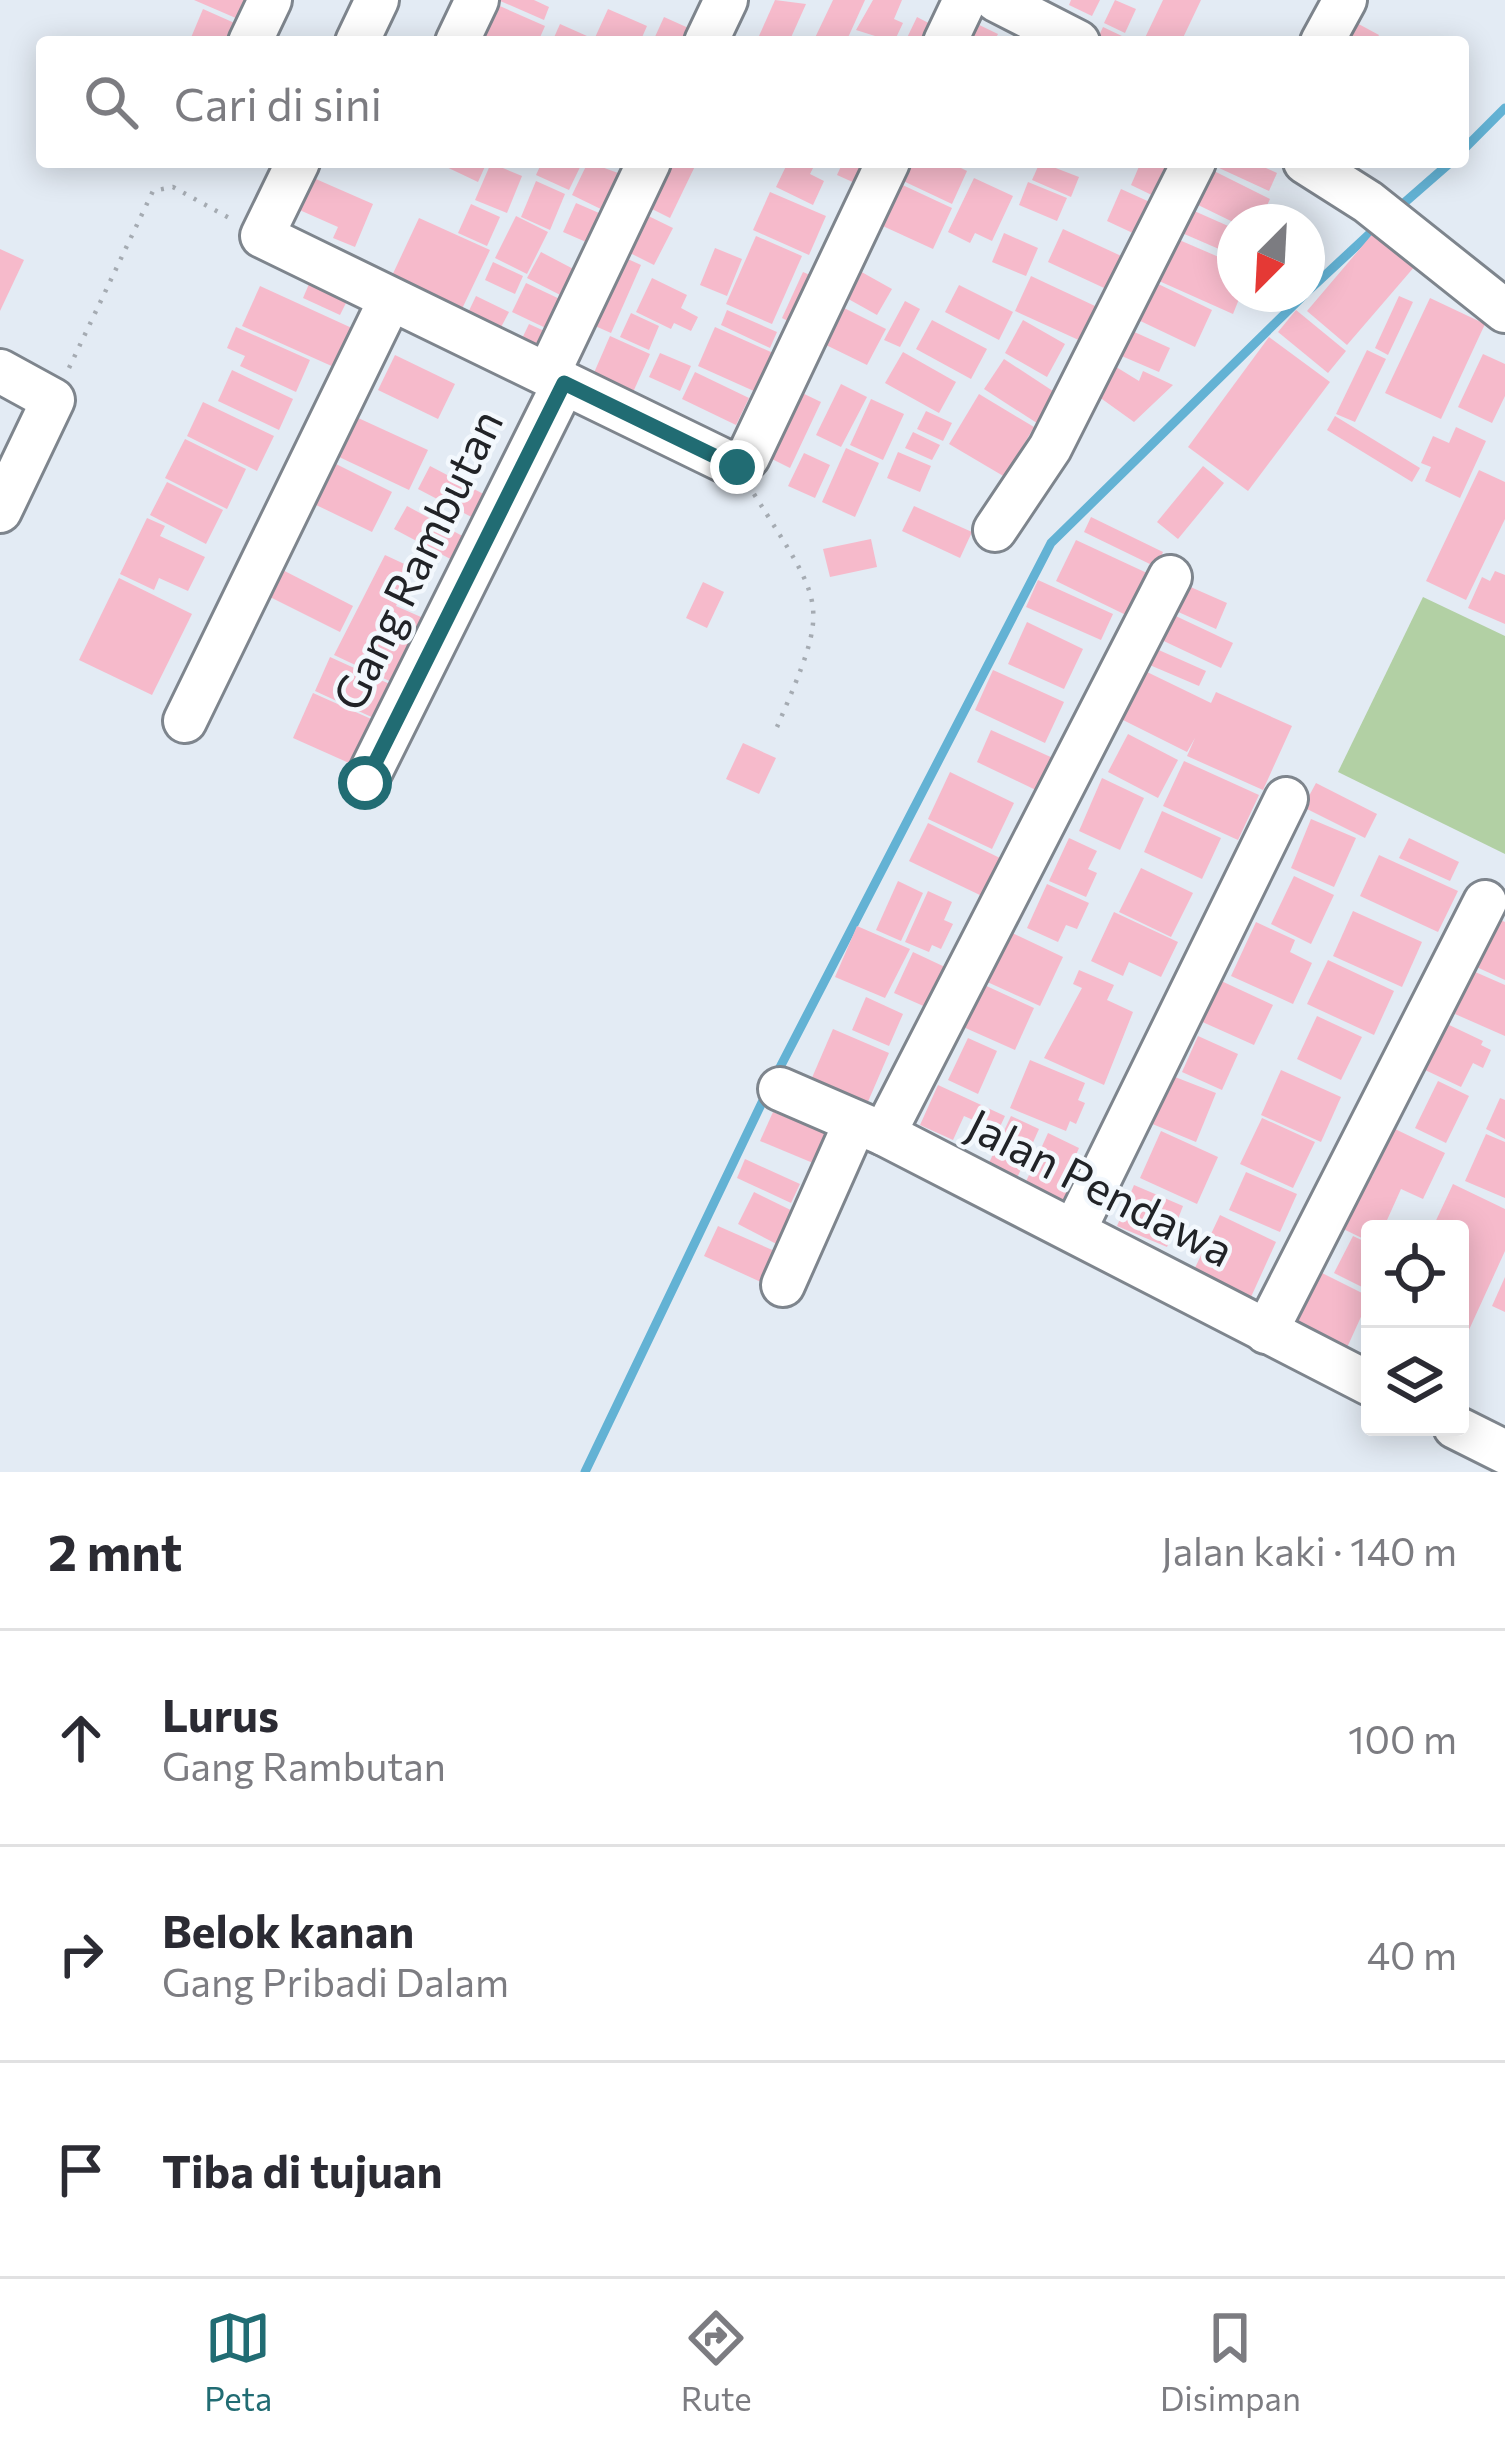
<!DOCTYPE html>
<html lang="id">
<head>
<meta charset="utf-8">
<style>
	:root { --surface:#fff; --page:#f2f2f3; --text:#2b2b33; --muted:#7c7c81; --line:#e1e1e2; --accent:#216c73 }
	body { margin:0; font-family:Commissioner,sans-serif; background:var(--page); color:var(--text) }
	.controls { position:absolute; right:36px; bottom:36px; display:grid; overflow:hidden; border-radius:12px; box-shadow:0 6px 30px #0003 }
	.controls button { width:108px; height:108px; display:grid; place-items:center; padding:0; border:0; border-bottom:3px solid var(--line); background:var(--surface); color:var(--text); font:60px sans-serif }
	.compass { position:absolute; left:1217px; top:204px; width:108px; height:108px; border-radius:50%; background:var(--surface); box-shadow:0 6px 30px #0003; rotate:204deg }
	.stop { position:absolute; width:36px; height:36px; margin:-27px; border:9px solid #216c73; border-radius:50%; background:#fff }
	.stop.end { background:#216c73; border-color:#fff; box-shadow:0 3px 12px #0008 }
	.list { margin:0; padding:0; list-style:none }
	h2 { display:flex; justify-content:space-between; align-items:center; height:156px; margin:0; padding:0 48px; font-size:51px }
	h2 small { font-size:39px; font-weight:400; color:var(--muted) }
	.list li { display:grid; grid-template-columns:78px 1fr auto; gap:36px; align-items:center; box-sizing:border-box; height:216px; padding:0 48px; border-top:3px solid var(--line) }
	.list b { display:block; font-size:45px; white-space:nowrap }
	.list p { margin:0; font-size:39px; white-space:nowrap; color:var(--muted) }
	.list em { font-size:39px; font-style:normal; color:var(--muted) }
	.icon { flex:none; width:66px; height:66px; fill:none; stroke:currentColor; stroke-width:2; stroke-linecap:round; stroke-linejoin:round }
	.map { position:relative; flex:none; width:1505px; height:1472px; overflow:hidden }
	.search { position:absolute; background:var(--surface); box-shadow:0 6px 30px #0003; left:36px; right:36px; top:36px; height:132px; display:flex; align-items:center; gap:30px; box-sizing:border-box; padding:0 42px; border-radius:12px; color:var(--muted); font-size:45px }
	.sheet { height:804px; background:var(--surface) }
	nav { display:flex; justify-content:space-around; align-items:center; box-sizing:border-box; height:168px; border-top:3px solid var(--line); background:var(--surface); font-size:33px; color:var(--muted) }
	nav a { display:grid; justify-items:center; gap:6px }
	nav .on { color:var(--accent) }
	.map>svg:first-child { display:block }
</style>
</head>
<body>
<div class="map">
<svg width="1505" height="1472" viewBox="0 0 1505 1472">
	<rect width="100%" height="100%" fill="#e3ebf4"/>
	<polygon fill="#b2d0a4" points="1423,597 1505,636 1505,854 1338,772"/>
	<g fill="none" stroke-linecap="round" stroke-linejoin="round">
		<g stroke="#63b2d4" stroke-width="9">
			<polyline points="1463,150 1505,108"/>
			<polyline points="1396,210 1451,162"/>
			<polyline points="1307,292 1379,225"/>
			<polyline points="776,1075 1051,543 1305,294"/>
			<polyline points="585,1472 768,1090"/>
		</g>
	</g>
	<g fill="#f6bacb">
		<polygon points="194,0 246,0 238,19"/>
		<polygon points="498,0 534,0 549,7 544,20"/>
		<polygon points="775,0 806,4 789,42 759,36"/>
		<polygon points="833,0 865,0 846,42 813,42"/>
		<polygon points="873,0 902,0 894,19 903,23 894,42 856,30"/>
		<polygon points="1071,0 1100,0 1092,16 1069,5"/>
		<polygon points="1115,0 1136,9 1125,33 1104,23"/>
		<polygon points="1163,0 1201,0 1181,42 1143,42"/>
		<polygon points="493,3 545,26 538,42 478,37"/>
		<polygon points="203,9 248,29 242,42 190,40"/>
		<polygon points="608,9 647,26 640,42 593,42"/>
		<polygon points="1340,14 1379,35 1375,42 1325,42"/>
		<polygon points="664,17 704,35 701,42 654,39"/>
		<polygon points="917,17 942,30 935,42 905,42"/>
		<polygon points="973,22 998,34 994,42 964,42"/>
		<polygon points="560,24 587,36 584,42 552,42"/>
		<polygon points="1103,27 1124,37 1122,42 1096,42"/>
		<polygon points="436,162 487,162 478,182"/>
		<polygon points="542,162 579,162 582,163 569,190 536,175"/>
		<polygon points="588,162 629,177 611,214 572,195"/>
		<polygon points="650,162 697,162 670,218 632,199"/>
		<polygon points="788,162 816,162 810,174 824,181 813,205 776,187"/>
		<polygon points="843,162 878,162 866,188 837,175"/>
		<polygon points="907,162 949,162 967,171 952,204 899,179"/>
		<polygon points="1040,162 1079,177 1071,197 1032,180"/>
		<polygon points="1141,162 1177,162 1160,199 1131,185"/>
		<polygon points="1206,162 1253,162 1277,173 1269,191"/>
		<polygon points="491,163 522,176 507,213 475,200"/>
		<polygon points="1210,169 1270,199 1263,214 1280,222 1233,222 1194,203"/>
		<polygon points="309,176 373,204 355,247 333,238 338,227 295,208"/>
		<polygon points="974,178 1013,196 992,241 975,233 970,243 948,232"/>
		<polygon points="536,181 565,194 550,230 521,217"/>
		<polygon points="894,181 952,208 933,249 874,222"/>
		<polygon points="1028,182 1067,198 1057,221 1019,205"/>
		<polygon points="1121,189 1152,203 1137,235 1107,221"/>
		<polygon points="770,192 826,216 809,255 753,230"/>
		<polygon points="576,203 606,216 593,245 563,232"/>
		<polygon points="471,204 500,217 487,246 458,233"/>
		<polygon points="632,208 673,228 654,265 614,245"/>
		<polygon points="1192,210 1235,229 1235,256 1182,233"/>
		<polygon points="516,216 548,232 527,274 495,258"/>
		<polygon points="419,218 490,250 460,313 390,280"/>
		<polygon points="1063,229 1132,261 1117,294 1048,262"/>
		<polygon points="1375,231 1415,266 1347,345 1307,311"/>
		<polygon points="1004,233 1038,248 1026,276 992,262"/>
		<polygon points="756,236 802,256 772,324 726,304"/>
		<polygon points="1177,239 1235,264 1235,294 1241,294 1233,314 1159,281"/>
		<polygon points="715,248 742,259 727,296 700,285"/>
		<polygon points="0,249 24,260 0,311"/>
		<polygon points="608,250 641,265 611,333 577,318"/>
		<polygon points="541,252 581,273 568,299 527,278"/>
		<polygon points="493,262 523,276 515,294 485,280"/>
		<polygon points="858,270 892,289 877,315 843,296"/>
		<polygon points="803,272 819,279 798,326 782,318"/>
		<polygon points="1031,276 1110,313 1094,347 1015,311"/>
		<polygon points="652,278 687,295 681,308 698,317 691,331 674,323 671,329 636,312"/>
		<polygon points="1150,280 1212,310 1195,347 1132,317"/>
		<polygon points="526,283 566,302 552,331 512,312"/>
		<polygon points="309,284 347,301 340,315 303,298"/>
		<polygon points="959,285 1013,312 999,340 945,312"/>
		<polygon points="260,286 354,329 336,368 242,326"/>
		<polygon points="476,296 509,312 498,333 466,317"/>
		<polygon points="1399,296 1413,302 1388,355 1375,348"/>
		<polygon points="1430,298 1485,324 1441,419 1385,393"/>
		<polygon points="905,301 920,309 900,347 884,340"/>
		<polygon points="844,308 886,329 867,365 826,345"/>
		<polygon points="727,310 777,332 770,348 721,325"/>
		<polygon points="1296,310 1346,351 1328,373 1278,332"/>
		<polygon points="631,313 659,326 649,350 620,337"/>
		<polygon points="932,320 987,349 971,379 916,349"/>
		<polygon points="1023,320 1065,344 1047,377 1005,353"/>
		<polygon points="529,324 551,334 541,357 518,347"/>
		<polygon points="1121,326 1170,348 1159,372 1110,351"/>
		<polygon points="236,327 310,360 296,392 240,366 245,356 227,348"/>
		<polygon points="715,327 773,353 756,392 698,366"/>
		<polygon points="610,336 650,354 630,399 590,382"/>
		<polygon points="1269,337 1330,382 1248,491 1188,447"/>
		<polygon points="1367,350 1386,359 1355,422 1336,414"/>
		<polygon points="903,352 956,382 939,413 885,383"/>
		<polygon points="660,353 691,366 680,391 649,377"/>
		<polygon points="1483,354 1505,364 1505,396 1492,423 1458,407"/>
		<polygon points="395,355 455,384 438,419 378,390"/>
		<polygon points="1004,359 1062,397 1043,427 984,389"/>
		<polygon points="1108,362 1139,381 1143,371 1173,385 1134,422 1095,394"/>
		<polygon points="232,370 293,399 279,430 218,401"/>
		<polygon points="695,372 749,398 736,425 682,399"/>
		<polygon points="841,384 867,397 841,447 816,435"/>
		<polygon points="798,391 821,402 790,468 768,457"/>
		<polygon points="979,394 1034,427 1005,477 949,444"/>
		<polygon points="871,399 904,414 883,460 850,445"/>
		<polygon points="203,402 274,436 257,471 187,436"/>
		<polygon points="926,411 952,423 943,441 917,429"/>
		<polygon points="1335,416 1420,468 1412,482 1327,430"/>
		<polygon points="356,417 428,450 409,490 337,456"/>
		<polygon points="1456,427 1486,441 1460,498 1425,481 1431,467 1421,463 1433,436 1449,443"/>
		<polygon points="913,432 940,445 932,460 905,448"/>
		<polygon points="185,439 246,469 227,509 165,478"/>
		<polygon points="846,448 879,463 855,517 822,502"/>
		<polygon points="898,452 931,466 920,492 887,478"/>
		<polygon points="804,453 830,465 815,498 788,486"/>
		<polygon points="330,461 392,492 372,532 310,502"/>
		<polygon points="430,466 493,499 481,522 418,489"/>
		<polygon points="1203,466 1224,483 1178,539 1157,522"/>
		<polygon points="1479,470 1505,482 1505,519 1466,600 1426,581"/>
		<polygon points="167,482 223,510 206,544 150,515"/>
		<polygon points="407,506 468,539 456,562 394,529"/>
		<polygon points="914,506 972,532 960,558 902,531"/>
		<polygon points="1091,517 1163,552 1156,567 1084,532"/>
		<polygon points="147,518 165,526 160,536 205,557 188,591 159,578 154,590 120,574"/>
		<polygon points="871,539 877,567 830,577 823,549"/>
		<polygon points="1076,540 1147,573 1128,616 1056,581"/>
		<polygon points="385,555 413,568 396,606 430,621 400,686 334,655"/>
		<polygon points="269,563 353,606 340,632 256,590"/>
		<polygon points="1495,571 1505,575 1505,624 1468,608 1482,577 1490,581"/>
		<polygon points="119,578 192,614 152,695 79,660"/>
		<polygon points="1038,580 1113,614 1101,640 1026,607"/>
		<polygon points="703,582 724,592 707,628 686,618"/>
		<polygon points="1186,585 1227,603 1216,629 1174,610"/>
		<polygon points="1163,610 1233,643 1221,668 1151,635"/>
		<polygon points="1027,622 1083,649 1064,689 1008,664"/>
		<polygon points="1152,647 1206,671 1199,686 1145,663"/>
		<polygon points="330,657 394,686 378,720 315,691"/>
		<polygon points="993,670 1064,702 1045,743 975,710"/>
		<polygon points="1145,671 1211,703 1216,692 1292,726 1263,790 1187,756 1195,738 1187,752 1121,719"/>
		<polygon points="313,693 378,722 358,767 293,738"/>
		<polygon points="991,730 1055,759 1040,792 977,762"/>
		<polygon points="1128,734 1178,760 1158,798 1108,772"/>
		<polygon points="743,743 776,758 759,794 726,779"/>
		<polygon points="1184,761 1259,795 1238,840 1163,806"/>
		<polygon points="950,772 1014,803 992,849 928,819"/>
		<polygon points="1102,778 1144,798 1120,850 1079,831"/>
		<polygon points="1316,783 1377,814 1365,838 1303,807"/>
		<polygon points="1162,811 1221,838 1202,879 1144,852"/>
		<polygon points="1311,819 1356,838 1334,887 1291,868"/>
		<polygon points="928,823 1002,859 984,897 909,861"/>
		<polygon points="1069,838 1097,851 1088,869 1097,873 1086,897 1049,881"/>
		<polygon points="1409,838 1459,862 1450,881 1399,858"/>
		<polygon points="1379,855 1458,891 1438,932 1360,896"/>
		<polygon points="1141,868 1193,893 1171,937 1119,912"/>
		<polygon points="1294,876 1334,895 1311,944 1271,924"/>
		<polygon points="898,881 923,893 901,941 876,930"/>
		<polygon points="1047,884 1089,903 1077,929 1066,925 1058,942 1027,928"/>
		<polygon points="928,891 952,902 944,920 953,924 941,949 932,945 929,952 905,942"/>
		<polygon points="1353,911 1422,942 1402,987 1333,956"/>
		<polygon points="1114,912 1178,942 1161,977 1129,962 1123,976 1091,961"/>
		<polygon points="1493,917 1505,922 1505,980 1472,965"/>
		<polygon points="1256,922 1295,940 1290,952 1312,963 1293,1004 1231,976"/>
		<polygon points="857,926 910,949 885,998 835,977"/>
		<polygon points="1006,930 1063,957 1040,1006 983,980"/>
		<polygon points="913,952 947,968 928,1008 894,993"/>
		<polygon points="1328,960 1394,991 1374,1035 1307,1004"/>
		<polygon points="1079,970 1114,985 1107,1000 1133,1012 1104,1085 1044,1058 1082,988 1073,984"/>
		<polygon points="1473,971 1505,985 1505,1036 1455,1014"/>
		<polygon points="1217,979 1273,1005 1254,1045 1198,1020"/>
		<polygon points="980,983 1034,1008 1015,1050 961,1026"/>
		<polygon points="866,997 903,1014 889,1046 852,1030"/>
		<polygon points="1317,1016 1362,1037 1341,1080 1297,1059"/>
		<polygon points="1445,1023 1483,1041 1481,1045 1491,1050 1483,1068 1473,1063 1461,1087 1423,1069"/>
		<polygon points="833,1029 889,1053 867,1104 811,1080"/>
		<polygon points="1198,1036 1238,1054 1222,1090 1182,1072"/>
		<polygon points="968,1038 997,1051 978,1094 948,1080"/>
		<polygon points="1030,1060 1085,1083 1078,1100 1085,1103 1076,1124 1070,1121 1066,1131 1010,1108"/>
		<polygon points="1281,1070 1341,1097 1321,1142 1261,1115"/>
		<polygon points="1170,1075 1216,1093 1196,1142 1150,1123"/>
		<polygon points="1438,1081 1469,1096 1446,1143 1415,1128"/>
		<polygon points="938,1085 1005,1116 998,1131 964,1116 953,1140 920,1125"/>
		<polygon points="1500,1098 1505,1100 1505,1139 1486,1129"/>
		<polygon points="773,1112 825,1133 813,1163 760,1141"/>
		<polygon points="1011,1116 1039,1129 1017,1178 988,1165"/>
		<polygon points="1262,1118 1315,1142 1293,1188 1240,1164"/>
		<polygon points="1395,1129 1445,1153 1423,1199 1401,1189 1383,1229 1370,1229 1370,1242 1329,1222 1355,1168 1372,1177"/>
		<polygon points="1161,1131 1218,1157 1197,1204 1140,1178"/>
		<polygon points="1048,1133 1079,1148 1063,1184 1076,1189 1068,1206 1024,1186"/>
		<polygon points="1486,1134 1505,1142 1505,1198 1465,1181"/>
		<polygon points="745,1159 800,1184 791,1203 737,1178"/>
		<polygon points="1246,1172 1297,1194 1280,1232 1229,1210"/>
		<polygon points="1453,1184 1505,1209 1505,1251 1468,1332 1460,1328 1460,1229 1432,1229"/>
		<polygon points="1134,1185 1183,1206 1167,1247 1117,1226"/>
		<polygon points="754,1192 805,1217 788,1250 738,1224"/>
		<polygon points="1220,1215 1276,1242 1251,1297 1194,1270"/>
		<polygon points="718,1226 777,1252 763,1283 704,1256"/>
		<polygon points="1353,1236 1370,1244 1370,1291 1334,1273"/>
		<polygon points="1322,1273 1370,1297 1345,1352 1295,1327"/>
		<polygon points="1505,1277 1505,1312 1492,1306"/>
	</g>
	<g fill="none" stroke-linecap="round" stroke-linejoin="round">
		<g stroke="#7e858d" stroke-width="48">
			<g id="minor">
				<polyline points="996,0 1078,42"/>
				<polyline points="250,42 270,0"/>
				<polyline points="357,42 377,0"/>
				<polyline points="457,42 477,0"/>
				<polyline points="706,42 726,0"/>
				<polyline points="945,42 965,0"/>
				<polyline points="1322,42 1345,0"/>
				<polyline points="298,162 262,236 737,467 748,457 888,162"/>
				<polyline points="1305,162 1368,202 1505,311"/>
				<polyline points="0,371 53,400 0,511"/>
				<polyline points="548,374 649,162"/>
				<polyline points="995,530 1050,448 1194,162"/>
				<polyline points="185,721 390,300"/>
				<polyline points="365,783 564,383"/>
				<polyline points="780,1089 884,1134 1370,1384"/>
				<polyline points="884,1134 1170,577"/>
				<polyline points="1074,1231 1286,799"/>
				<polyline points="783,1285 855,1123"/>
				<polyline points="1266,1332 1485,902"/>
				<polyline points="1455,1427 1505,1452"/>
			</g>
		</g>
		<g stroke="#a5abb2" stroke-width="4.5" stroke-dasharray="3 9" stroke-linecap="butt">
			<polyline points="69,368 153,191 173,187 231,219"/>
			<path d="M754 494C826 609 831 601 777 727"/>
		</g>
		<use href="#minor" stroke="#fff" stroke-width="42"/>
	</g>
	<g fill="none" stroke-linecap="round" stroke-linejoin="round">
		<polyline stroke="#216c73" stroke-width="15" points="365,783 564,383 737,467"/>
	</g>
	<g text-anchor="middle" stroke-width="9" stroke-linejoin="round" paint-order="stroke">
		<g font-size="45" fill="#212327" stroke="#f3f8fd">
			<text transform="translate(418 560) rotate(-64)" y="16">Gang Rambutan</text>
			<text transform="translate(1100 1188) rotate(27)" y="16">Jalan Pendawa</text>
		</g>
	</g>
</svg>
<div class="controls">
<button><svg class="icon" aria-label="locate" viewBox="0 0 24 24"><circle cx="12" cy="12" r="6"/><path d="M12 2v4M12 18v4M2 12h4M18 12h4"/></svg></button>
<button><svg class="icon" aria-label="layers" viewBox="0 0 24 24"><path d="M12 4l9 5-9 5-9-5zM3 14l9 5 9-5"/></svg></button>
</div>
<svg class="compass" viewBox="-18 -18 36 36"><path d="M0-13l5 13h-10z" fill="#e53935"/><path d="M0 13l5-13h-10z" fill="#7c7c81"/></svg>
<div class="stop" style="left:365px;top:783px"></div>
<div class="stop end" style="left:737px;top:467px"></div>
<div class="search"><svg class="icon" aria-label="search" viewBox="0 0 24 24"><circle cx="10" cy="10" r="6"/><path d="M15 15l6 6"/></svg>Cari di sini</div>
</div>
<section class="sheet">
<h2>2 mnt<small>Jalan kaki · 140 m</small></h2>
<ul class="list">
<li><svg class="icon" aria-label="ahead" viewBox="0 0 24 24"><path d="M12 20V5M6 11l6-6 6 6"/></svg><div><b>Lurus</b><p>Gang Rambutan</p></div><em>100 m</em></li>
<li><svg class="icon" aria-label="right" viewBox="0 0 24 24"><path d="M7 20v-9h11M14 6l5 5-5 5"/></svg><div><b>Belok kanan</b><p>Gang Pribadi Dalam</p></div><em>40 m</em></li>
<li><svg class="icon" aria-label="arrive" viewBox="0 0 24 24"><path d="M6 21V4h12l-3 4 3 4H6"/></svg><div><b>Tiba di tujuan</b></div></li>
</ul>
</section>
<nav>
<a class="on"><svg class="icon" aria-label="map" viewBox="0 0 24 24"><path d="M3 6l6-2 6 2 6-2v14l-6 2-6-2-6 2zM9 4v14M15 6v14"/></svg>Peta</a>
<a><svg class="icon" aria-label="directions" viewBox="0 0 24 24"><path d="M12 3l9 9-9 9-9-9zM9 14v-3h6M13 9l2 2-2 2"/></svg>Rute</a>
<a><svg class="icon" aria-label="saved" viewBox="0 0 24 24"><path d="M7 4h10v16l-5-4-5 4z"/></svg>Disimpan</a>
</nav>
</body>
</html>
